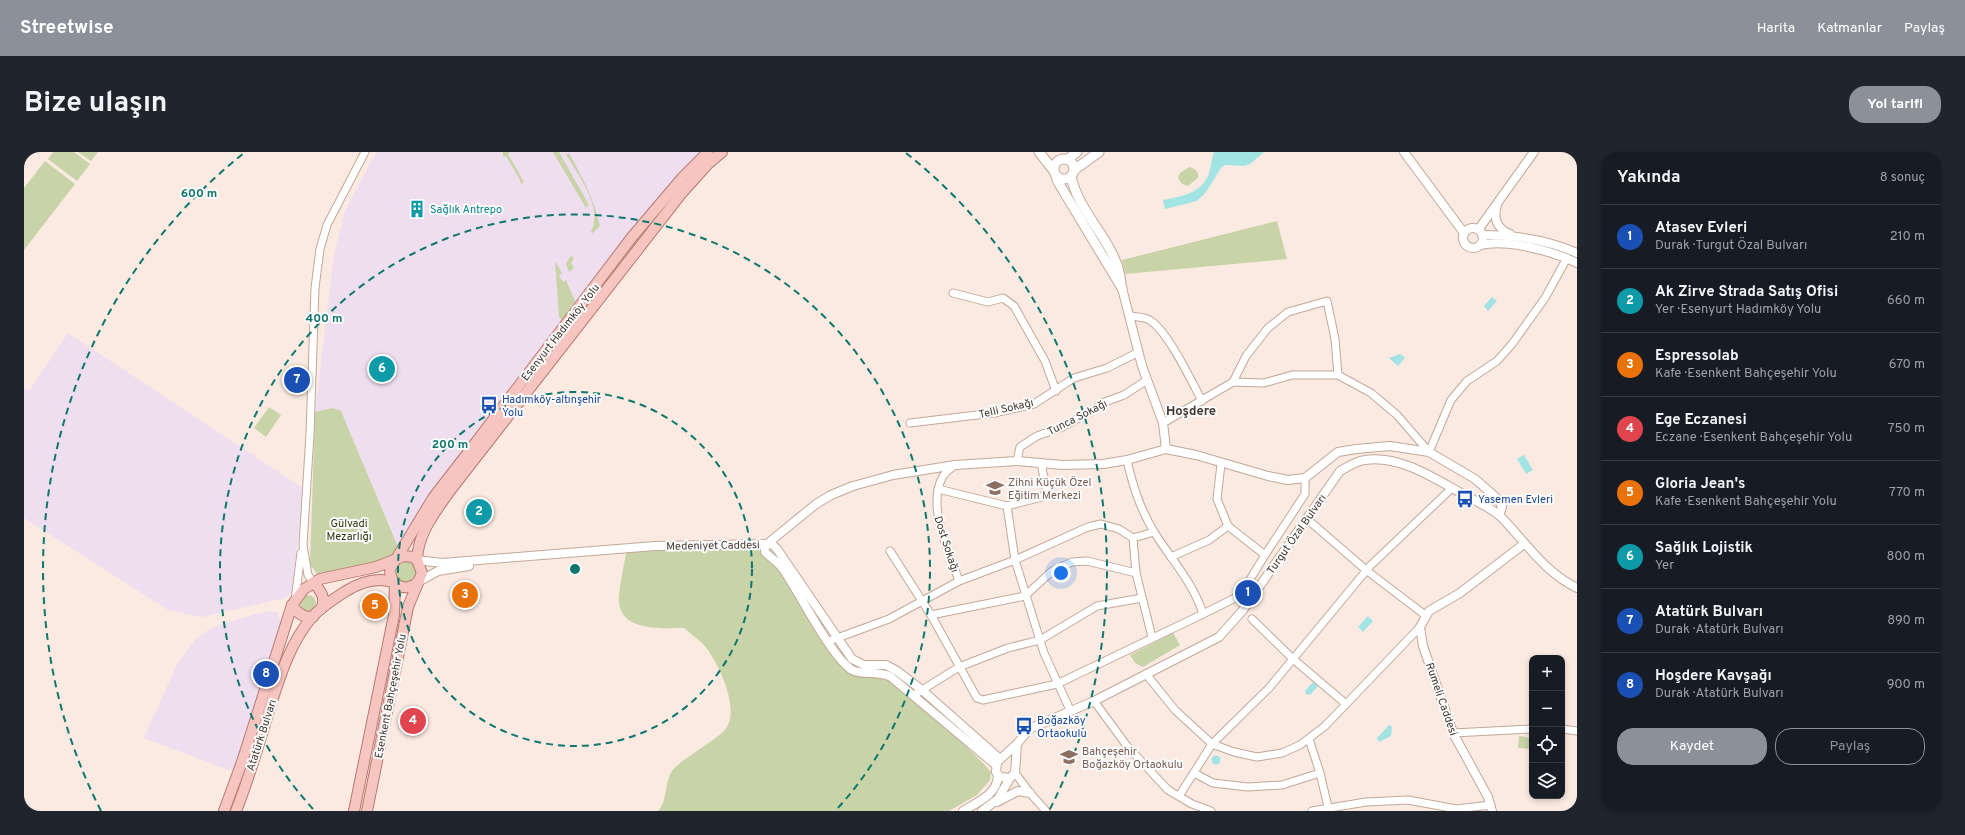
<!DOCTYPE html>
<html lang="tr">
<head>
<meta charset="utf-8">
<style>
	:root { --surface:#171b24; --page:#20242c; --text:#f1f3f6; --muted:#9ea1a6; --line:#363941; --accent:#8c9099 }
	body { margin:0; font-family:Overpass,sans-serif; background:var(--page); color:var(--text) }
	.controls { position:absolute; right:12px; bottom:12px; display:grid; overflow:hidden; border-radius:8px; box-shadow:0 2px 6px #0003 }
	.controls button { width:36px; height:36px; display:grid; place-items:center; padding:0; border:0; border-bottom:1px solid var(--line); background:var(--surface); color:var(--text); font:20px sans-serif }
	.you { position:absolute; left:1037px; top:421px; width:14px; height:14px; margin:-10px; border:3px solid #fff; border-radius:50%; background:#1a73e8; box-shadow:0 0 0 6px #1a73e833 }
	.badge { display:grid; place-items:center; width:26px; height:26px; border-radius:50%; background:var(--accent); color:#fff; font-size:13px; font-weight:700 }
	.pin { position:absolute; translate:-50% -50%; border:2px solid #fff; box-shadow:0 1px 4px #0006 }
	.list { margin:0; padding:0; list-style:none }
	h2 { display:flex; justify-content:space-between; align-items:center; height:52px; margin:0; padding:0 16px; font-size:17px }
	h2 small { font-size:13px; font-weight:400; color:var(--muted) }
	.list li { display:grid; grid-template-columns:26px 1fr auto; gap:12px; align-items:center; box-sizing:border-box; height:64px; padding:0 16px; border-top:1px solid var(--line) }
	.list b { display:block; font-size:15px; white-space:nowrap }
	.list p { margin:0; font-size:13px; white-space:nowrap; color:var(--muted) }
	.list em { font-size:13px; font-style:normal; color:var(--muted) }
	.actions { display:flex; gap:8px; padding:12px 16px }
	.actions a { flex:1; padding:9px 0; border:1px solid var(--accent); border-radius:16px; text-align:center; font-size:14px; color:var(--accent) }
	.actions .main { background:var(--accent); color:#fff }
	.icon { flex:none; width:22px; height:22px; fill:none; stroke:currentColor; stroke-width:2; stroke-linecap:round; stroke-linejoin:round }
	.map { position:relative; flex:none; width:1553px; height:659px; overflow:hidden; border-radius:16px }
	header { display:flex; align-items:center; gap:24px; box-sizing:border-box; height:56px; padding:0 20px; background:var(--accent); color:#fff }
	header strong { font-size:19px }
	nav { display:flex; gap:22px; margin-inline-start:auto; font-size:14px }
	.intro { display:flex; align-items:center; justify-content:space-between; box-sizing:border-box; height:96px; padding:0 24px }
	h1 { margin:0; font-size:28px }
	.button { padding:10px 18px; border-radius:16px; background:var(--accent); color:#fff; font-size:14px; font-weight:700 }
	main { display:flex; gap:24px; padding:0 24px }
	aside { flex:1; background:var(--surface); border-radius:16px; box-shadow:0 2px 6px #0003 }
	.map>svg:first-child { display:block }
</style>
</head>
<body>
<header>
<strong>Streetwise</strong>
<nav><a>Harita</a><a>Katmanlar</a><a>Paylaş</a></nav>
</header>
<div class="intro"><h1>Bize ulaşın</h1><a class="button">Yol tarifi</a></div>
<main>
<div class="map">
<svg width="1553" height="659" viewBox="0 0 1553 659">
	<rect width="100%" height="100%" fill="#fbeae1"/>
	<g fill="#efdef0">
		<polygon points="352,0 679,0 586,106 452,279 374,395 317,259 291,260 310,102 321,59"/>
		<polygon points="44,181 279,336 269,441 261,446 178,465 144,458 0,366 0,236 5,239"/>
		<polygon points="244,459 254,461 257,474 210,620 120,586 153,512 171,488 184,478 197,472"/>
	</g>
	<g fill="#c9d3a8">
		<polygon points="29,0 50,0 66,12 53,29 24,7"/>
		<polygon points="54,0 74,0 67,9"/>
		<polygon points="479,0 486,0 484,2 500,30 497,32 495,26 482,4 479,5"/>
		<polygon points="529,0 535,0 565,53 562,56"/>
		<path d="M545 1C559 27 569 44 576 74L569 81 567 80C580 55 554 24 542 2Z"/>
		<polygon points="21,9 51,32 0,98 0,36"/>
		<path d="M1165 15C1172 17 1175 19 1174 26L1164 34 1158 32 1154 26 1156 21Z"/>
		<polygon points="1253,69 1263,107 1101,122 1098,108"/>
		<polygon points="547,103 550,107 547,111 550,116 545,120 542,112"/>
		<polygon points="531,109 538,121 535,124 539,130 542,128 551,149 538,168 535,165"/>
		<polygon points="245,255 257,263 242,285 230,276"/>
		<polygon points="309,256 317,259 374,395 368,404 362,408 293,422 286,412 291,260"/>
		<path d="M722 393 741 400 744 403 824 515 851 520 890 543 959 611 967 620 966 628 953 643 925 659H634C644 648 640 632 648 619 655 609 687 591 699 580 719 561 695 512 681 494 675 488 667 482 660 476 640 476 598 480 595 451 594 439 601 409 603 396Z"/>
		<circle cx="382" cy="419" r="11"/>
		<circle cx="284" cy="451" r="8"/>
		<polygon points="1149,481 1156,493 1119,515 1111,511 1106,503"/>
		<polygon points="1495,584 1508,586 1508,597 1494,596"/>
	</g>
	<g fill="#a2e3e4">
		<path d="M1190 0H1240L1226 12 1220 14 1201 13 1197 16 1182 40 1173 49 1141 57 1139 48C1155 45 1176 42 1184 24 1187 17 1187 8 1190 0Z"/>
		<polygon points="1468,145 1473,149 1464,159 1460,154"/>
		<polygon points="1376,202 1381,206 1374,214 1365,206"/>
		<polygon points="1500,303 1509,318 1502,322 1493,307"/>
		<polygon points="1344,464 1349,469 1339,480 1334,475"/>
		<polygon points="1289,530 1294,534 1286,543 1282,542 1281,539"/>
		<polygon points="1365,573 1368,575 1367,584 1355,590 1353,586"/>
		<circle cx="1192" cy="608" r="4.5"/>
	</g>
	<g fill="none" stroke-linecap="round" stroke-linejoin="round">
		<g stroke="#c3a899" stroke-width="9">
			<g id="minor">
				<polyline points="929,141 964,150 979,146 990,154 1021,209 1032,239"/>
				<path d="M1106 164C1113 165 1122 165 1127 169 1144 180 1168 230 1178 249"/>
				<polyline points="1314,223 1347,241 1373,263 1405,300 1427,248 1443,229 1473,209 1488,192 1521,146 1543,106"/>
				<polyline points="886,271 970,261 1010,252 1050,226 1083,216 1115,200"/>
				<polyline points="1139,271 1209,230 1222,204 1244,176 1264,160 1303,149 1311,187 1314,223 1268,223 1240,231 1209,230"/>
				<polyline points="993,309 996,295 1013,284 1036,276 1068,259 1078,251 1100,243 1123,228"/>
				<path d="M931 313C926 317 920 321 918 326 903 356 925 399 935 429"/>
				<polyline points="914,337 983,354 1018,345 1023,340 1017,311"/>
				<polyline points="983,354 991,408 1064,375 1077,372 1095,377 1109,386"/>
				<polyline points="1283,367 1342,418 1401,463"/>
				<polyline points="1204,374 1241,403 1281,342 1281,326"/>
				<path d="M866 399 907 463 953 546 959 548 1033 532 1179 462C1170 432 1147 407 1130 380 1116 356 1109 335 1103 308"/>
				<polyline points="1147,405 1185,388 1204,374 1193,347 1197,312"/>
				<polyline points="289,430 284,423 279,393 286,282 291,136 296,97 303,73 341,0"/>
				<polyline points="271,448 277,401"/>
				<polyline points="1179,462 1211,446 1222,434 1241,403"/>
				<polyline points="907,463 1001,444 1028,419 1048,410 1063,409 1112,421"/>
				<polyline points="1228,467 1269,507 1322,552"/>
				<polyline points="1128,485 1112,421 1109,386 1130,380"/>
				<polyline points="805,489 865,467 935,429 991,408 1020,501 1046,558"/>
				<polyline points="1122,522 1151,558 1188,592 1210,600 1233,605 1258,601 1276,593 1301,574 1396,475"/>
				<polyline points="890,543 935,515 984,496 1016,488 1073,454 1118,446"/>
				<polyline points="1070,549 1103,594 1144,638 1168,652 1187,659"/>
				<polyline points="1538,577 1553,579"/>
				<polyline points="1429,581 1508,577"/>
				<polyline points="1285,587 1296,621 1305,659"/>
				<polyline points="991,621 1006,641 1022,659"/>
				<polyline points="1170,621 1189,631 1224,635 1258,633 1296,621"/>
				<polyline points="1155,644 1188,592 1245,536 1346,414 1428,336"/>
				<polyline points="1288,659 1342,650 1384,648 1432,657 1467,653"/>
			</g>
		</g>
		<g stroke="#c3a899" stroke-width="10">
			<g id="tertiary">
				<polyline points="1380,0 1440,81"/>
				<path d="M1473 53C1469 66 1473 77 1486 82"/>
				<circle cx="1449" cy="86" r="10"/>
				<polyline points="1454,78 1510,0"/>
				<path d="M1458 83C1489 83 1524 88 1553 101"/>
				<path d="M1456 93C1484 87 1528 99 1553 111"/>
				<polyline points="1098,136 1118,214 1139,271 1142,297"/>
				<polyline points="393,408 418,411 631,394 743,392 792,352 807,343 829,334 869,323 931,313 993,309 1039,313 1079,312 1103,308 1142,297 1172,303 1244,324 1264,328 1281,326 1314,300 1332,297 1366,294 1405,300 1451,327 1475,348 1478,355 1475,363"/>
				<polyline points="394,430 414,419 445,414"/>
				<path d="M993 592 991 621 986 626 976 625 972 620 973 610 993 592 1005 577 1070 549 1195 485 1219 458 1316 319C1323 315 1332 309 1341 308 1375 303 1408 325 1437 341 1449 348 1466 355 1476 364 1501 389 1520 420 1553 436"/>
				<path d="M972 613 867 525C853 518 839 524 828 518 808 506 775 440 759 417 754 410 747 406 741 400V393L748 392 753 397 828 507 840 513H862L873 519 898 538 976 607"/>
				<polyline points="973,650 994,639 1006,641"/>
				<path d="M939 659C954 650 974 642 974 623"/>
				<polyline points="958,659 974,647 986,626"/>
				<polyline points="1468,659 1464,645 1429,581 1399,494 1396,475 1405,459 1436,441 1500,392"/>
			</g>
		</g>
		<g stroke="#c3a899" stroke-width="11">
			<g id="secondary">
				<polyline points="1015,0 1030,19"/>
				<circle cx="1040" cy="17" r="10"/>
				<polyline points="1044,7 1053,0"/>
				<polyline points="1050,18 1075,0"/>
				<polyline points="1032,24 1034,30 1098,136"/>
				<path d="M1047 24C1055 64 1094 91 1097 132"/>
			</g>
		</g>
		<g stroke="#b57a72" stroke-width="12">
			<g id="primary">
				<path d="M393 408C394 381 410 362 425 340L657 42 684 12 698 0"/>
				<path d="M289 430C296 438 303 446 297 457"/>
				<path d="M394 430C382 441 366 434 366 417L409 346 443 302 608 85 659 25 684 0"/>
				<path d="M268 453C273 461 279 466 289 465"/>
				<polyline points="200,659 218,610 268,453 280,437 296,427 352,415 380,404 389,405 393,408 398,421 384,455 343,659"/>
				<path d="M212 659C226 624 236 588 247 552 257 521 267 490 288 465 298 454 310 447 322 439 337 430 354 424 371 431"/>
				<polyline points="330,659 370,463 371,431"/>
			</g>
		</g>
		<use href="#minor" stroke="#fff" stroke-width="7"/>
		<use href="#tertiary" stroke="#fff" stroke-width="8"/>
		<use href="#secondary" stroke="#fff" stroke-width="9"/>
		<use href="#primary" stroke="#f7c5bf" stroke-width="10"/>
	</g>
	<g fill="none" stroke="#0f766e" stroke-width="2" stroke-dasharray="7 5">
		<circle cx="551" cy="417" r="177"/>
		<path d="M289 657A355 355 0 1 1 813 657"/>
		<path d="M77 659A532 532 0 0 1 220 1M882 1A532 532 0 0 1 1025 659"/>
	</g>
	<defs>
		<g id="building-bare" transform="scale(1.38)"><path d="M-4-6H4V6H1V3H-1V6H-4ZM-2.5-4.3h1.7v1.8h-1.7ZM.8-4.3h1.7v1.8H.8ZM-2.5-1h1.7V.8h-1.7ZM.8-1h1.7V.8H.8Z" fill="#0f9aa8" stroke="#fbfbfb" stroke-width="2.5" paint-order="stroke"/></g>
		<g id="bus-bare" transform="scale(1.38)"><path d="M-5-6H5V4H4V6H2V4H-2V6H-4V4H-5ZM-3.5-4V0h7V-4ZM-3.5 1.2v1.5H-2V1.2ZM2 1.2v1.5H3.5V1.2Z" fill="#1a4fb4" stroke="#fbfbfb" stroke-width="2.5" paint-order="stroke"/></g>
		<g id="school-bare" transform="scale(1.38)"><path d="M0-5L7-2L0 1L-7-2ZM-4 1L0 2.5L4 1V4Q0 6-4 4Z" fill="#8d6e63" stroke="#fbfbfb" stroke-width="2.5" paint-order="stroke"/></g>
	</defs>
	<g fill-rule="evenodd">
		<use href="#building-bare" x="393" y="57"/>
		<use href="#bus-bare" x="465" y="253"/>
		<use href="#school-bare" x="971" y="336"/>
		<use href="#bus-bare" x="1441" y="347"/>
		<use href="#bus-bare" x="1000" y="574"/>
		<use href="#school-bare" x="1045" y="605"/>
	</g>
	<g text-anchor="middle" stroke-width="4" stroke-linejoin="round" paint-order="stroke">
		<g font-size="11" fill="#0d838f" stroke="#fbfbfb" text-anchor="start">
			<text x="406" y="61">Sağlık Antrepo</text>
		</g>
		<g font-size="11" fill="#433832" stroke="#fbfbfb">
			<text transform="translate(536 180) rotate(-52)" y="4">Esenyurt Hadımköy Yolu</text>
			<text transform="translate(982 256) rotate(-13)" y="4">Telli Sokağı</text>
			<text transform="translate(1053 265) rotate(-27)" y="4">Tunca Sokağı</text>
			<text transform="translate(1272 382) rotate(-55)" y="4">Turgut Özal Bulvarı</text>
			<text transform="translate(923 392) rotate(72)" y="4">Dost Sokağı</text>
			<text transform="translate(689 393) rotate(-1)" y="4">Medeniyet Caddesi</text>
			<text transform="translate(366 544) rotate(-79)" y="4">Esenkent Bahçeşehir Yolu</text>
			<text transform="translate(1418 547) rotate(71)" y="4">Rumeli Caddesi</text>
			<text transform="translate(237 583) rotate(-72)" y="4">Atatürk Bulvarı</text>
		</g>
		<g font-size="11" fill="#164399" stroke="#fbfbfb" text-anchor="start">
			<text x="478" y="251">Hadımköy-altınşehir<tspan x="478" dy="13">Yolu</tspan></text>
			<text x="1454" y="351">Yasemen Evleri</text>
			<text x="1013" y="572">Boğazköy<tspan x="1013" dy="13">Ortaokulu</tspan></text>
		</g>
		<g font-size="11" fill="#785e54" stroke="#fbfbfb" text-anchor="start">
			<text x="984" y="334">Zihni Küçük Özel<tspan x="984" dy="13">Eğitim Merkezi</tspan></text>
			<text x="1058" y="603">Bahçeşehir<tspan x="1058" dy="13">Boğazköy Ortaokulu</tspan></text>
		</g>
		<g font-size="11" fill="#2f3510" stroke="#fbfbfb">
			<text x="325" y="375">Gülvadi<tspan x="325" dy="13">Mezarlığı</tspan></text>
		</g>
		<g font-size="13" font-weight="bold" fill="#433832" stroke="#fbfbfb">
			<text x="1167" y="263">Hoşdere</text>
		</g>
	</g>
	<circle cx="551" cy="417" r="6" fill="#0f766e" stroke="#fbfbfb" stroke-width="2"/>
	<g font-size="12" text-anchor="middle" font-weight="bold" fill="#0f766e" stroke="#fbfbfb" stroke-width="4" stroke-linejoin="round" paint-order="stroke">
		<text x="175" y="45">600 m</text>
		<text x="300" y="170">400 m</text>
		<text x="426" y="296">200 m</text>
	</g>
</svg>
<div class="controls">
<button>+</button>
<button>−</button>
<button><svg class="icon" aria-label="locate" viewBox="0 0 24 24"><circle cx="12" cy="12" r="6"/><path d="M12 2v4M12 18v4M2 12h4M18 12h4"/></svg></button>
<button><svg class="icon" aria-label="layers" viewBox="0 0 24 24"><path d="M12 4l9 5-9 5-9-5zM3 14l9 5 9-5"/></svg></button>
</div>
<div class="you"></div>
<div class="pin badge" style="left:1224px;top:441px;background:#1a4fb4">1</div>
<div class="pin badge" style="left:455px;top:360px;background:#0f9aa8">2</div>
<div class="pin badge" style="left:441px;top:443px;background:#e8710a">3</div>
<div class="pin badge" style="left:389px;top:569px;background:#e0444e">4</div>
<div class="pin badge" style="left:351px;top:454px;background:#e8710a">5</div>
<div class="pin badge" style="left:358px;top:217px;background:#0f9aa8">6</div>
<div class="pin badge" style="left:273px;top:228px;background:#1a4fb4">7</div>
<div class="pin badge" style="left:242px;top:522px;background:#1a4fb4">8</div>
</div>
<aside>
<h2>Yakında<small>8 sonuç</small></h2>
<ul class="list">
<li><span class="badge" style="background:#1a4fb4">1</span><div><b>Atasev Evleri</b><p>Durak · Turgut Özal Bulvarı</p></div><em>210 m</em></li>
<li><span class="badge" style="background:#0f9aa8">2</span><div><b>Ak Zirve Strada Satış Ofisi</b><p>Yer · Esenyurt Hadımköy Yolu</p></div><em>660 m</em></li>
<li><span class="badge" style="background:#e8710a">3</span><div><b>Espressolab</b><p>Kafe · Esenkent Bahçeşehir Yolu</p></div><em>670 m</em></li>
<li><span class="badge" style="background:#e0444e">4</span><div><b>Ege Eczanesi</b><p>Eczane · Esenkent Bahçeşehir Yolu</p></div><em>750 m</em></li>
<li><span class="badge" style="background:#e8710a">5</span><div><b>Gloria Jean's</b><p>Kafe · Esenkent Bahçeşehir Yolu</p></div><em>770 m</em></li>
<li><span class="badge" style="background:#0f9aa8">6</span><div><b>Sağlık Lojistik</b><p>Yer</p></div><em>800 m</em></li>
<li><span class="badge" style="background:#1a4fb4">7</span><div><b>Atatürk Bulvarı</b><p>Durak · Atatürk Bulvarı</p></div><em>890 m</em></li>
<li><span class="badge" style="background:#1a4fb4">8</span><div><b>Hoşdere Kavşağı</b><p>Durak · Atatürk Bulvarı</p></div><em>900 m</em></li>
</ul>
<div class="actions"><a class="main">Kaydet</a><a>Paylaş</a></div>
</aside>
</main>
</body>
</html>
